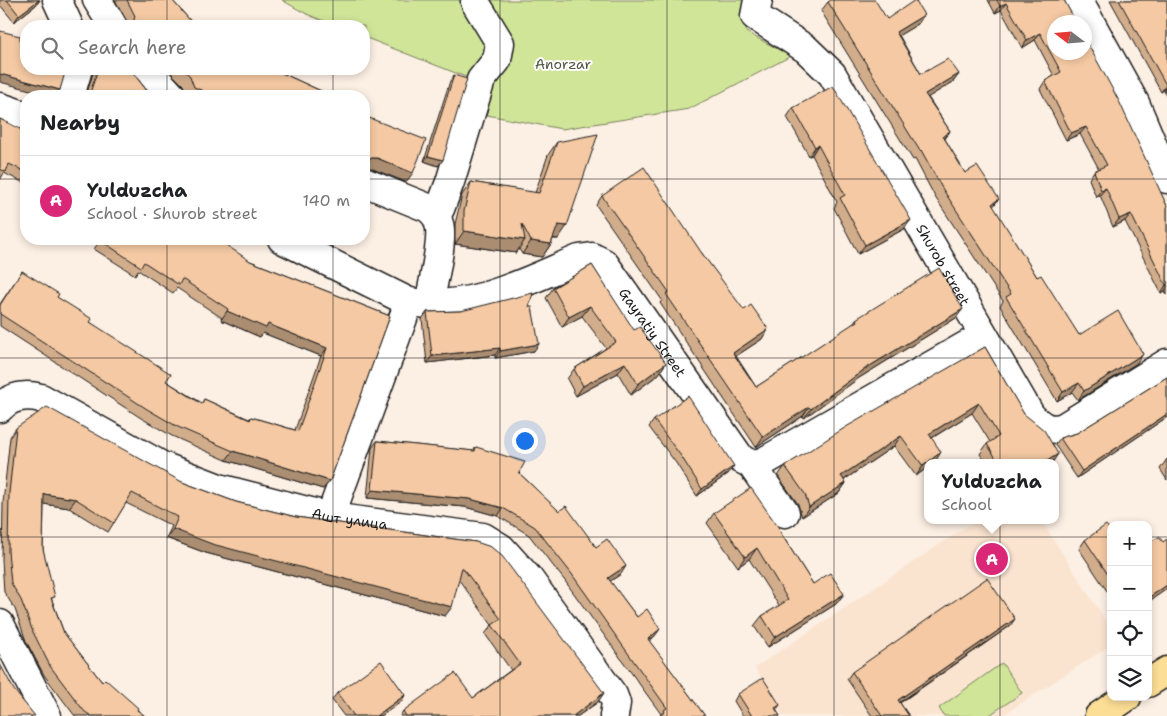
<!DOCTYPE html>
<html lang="en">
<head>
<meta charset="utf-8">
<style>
	:root { --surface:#fff; --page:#f2f2f2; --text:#202124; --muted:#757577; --line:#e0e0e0; --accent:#db2777 }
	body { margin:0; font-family:"Shantell Sans",sans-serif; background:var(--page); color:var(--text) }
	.controls { position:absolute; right:15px; bottom:15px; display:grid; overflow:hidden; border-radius:10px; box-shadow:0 2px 8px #0003 }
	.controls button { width:45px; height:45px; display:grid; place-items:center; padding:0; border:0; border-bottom:1px solid var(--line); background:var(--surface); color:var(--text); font:25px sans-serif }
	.compass { position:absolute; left:1047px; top:15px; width:45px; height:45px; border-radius:50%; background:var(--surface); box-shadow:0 2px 8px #0003; rotate:286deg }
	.you { position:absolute; left:524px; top:440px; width:18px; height:18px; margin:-12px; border:4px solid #fff; border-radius:50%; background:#1a73e8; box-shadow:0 0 0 8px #1a73e833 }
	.badge { display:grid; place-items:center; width:32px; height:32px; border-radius:50%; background:var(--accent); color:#fff; font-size:16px; font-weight:700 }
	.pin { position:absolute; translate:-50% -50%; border:2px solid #fff; box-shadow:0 1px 5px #0006 }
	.popup { position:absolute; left:924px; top:459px; width:135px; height:65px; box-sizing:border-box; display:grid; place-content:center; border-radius:10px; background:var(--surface); filter:drop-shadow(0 1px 4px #0005); font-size:16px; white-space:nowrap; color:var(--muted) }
	.popup b { font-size:19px; color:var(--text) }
	.popup::after { content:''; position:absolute; left:50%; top:100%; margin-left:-10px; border:10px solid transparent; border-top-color:var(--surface) }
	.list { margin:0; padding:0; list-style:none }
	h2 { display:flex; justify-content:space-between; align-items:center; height:65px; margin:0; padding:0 20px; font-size:21px }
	h2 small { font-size:16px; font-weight:400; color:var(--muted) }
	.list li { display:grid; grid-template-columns:32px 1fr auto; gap:15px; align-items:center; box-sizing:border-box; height:90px; padding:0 20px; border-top:1px solid var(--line) }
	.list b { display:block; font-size:19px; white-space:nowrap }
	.list p { margin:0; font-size:16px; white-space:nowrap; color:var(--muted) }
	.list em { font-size:16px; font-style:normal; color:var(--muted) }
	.icon { flex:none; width:28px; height:28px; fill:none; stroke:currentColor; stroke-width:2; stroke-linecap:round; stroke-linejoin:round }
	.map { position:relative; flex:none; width:1167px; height:716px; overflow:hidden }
	.search { position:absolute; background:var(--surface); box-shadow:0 2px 8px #0003; left:20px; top:20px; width:350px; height:55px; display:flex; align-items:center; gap:12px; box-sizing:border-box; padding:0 18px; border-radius:20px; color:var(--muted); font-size:19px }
	.panel { position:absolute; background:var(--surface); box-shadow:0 2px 8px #0003; left:20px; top:90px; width:350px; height:155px; border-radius:20px }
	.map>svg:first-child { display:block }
</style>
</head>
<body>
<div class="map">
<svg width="1167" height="716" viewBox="0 0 1167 716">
	<rect width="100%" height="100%" fill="#fcefe3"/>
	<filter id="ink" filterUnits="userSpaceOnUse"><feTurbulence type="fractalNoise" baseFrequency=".02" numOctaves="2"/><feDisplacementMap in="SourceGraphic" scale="10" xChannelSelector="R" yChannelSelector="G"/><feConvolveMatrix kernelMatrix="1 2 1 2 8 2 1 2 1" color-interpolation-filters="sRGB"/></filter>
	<g filter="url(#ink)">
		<polygon fill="#fae4d0" points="976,520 1041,520 1111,629 1111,645 1001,716 783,716 755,668"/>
		<g fill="#d1e599" stroke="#76805a">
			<path d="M282 0H748L746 32 791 56 689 109 562 129 487 115 476 81 364 37V26C328 26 312 18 282 0Z"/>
			<polygon points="1002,663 1022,693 988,716 944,716 939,708"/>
		</g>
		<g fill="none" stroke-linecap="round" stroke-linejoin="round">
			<g stroke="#1c1c1c" stroke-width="31">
				<g id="minor">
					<polyline points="57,0 69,26"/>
					<polyline points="97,0 113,26"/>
					<path id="s1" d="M758 0 755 16 806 49 832 74 1031 416C1041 426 1049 432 1064 427L1167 363"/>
					<polyline points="1078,0 1135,103 1167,179"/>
					<polyline points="147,69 172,96"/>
					<polyline points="70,96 78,69"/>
					<polyline points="0,107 26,116"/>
					<path d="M364 182 428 208C433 212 438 217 439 224 444 239 432 287 429 305"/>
					<polyline points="434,213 440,209 450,182 481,80 497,60 500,43 475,2"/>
					<path id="s2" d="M282 239 409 302C470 312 524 282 579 259L592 257 604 263 741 459 751 464 763 462 983 336"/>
					<path id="s3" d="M0 408C11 396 25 394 41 398L162 466 219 488 330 517 483 537 501 548 529 579 613 695 616 703 614 716"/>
					<polyline points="751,464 785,513"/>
					<polyline points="330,517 409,302"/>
					<polyline points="0,624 47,716"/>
				</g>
			</g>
			<g stroke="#1c1c1c" stroke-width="31">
				<g id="major">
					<polyline points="1148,683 1167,671"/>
					<polyline points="1099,716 1127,697"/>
				</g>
			</g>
			<use href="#minor" stroke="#fff" stroke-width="28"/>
			<use href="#major" stroke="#fdde96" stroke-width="28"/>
		</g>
		<g fill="#d2ad8c" stroke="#1c1c1c">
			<polygon points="0,0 40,0 36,5 14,22 0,5"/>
			<polygon points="115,0 172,0 195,26 128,26 129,25"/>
			<polygon points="988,0 1064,0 1167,206 1167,295 1165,291 1161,293 1125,221 1113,227 1100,195 1096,197 1089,179 1094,171 1099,169 1080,134 1066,140 1040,89 1045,81 1054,76 1035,40 1022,48 1001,10 995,13"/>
			<polygon points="1110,0 1167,0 1167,98 1164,90 1161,92"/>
			<polygon points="828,2 887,19 918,24 899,35 921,74 959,74 953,82 928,97 950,131 945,139 965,173 993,207 1037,277 1079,335 1137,363 1078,400 1072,392 1057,401 1000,306 1003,301 935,197 915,159 913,160 821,11"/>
			<polygon points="93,69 133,69 132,71 131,70 151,96 86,96 93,73"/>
			<polygon points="167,69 273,69 332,96 187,96 183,85"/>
			<polygon points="454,75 438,166 424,161 450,81"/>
			<polygon points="793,108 904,229 858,254 834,208 837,202 812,155 809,156 787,117"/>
			<polygon points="0,119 26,132 26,184 4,173 0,180"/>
			<polygon points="557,142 558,239 553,239 551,244 542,257 522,254 519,249 516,253 455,244 455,224 462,195 471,182 535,193 548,155"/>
			<polygon points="602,196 701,252 762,339 736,356 756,387 852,325 856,319 956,318 859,378 804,418 803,416 756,447 660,303 662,300 596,205"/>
			<polygon points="101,239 250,261 390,316 330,481 323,489 226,460 172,436 141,418 0,326 0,304 22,271 90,322 166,381 202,403 204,399 249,419 251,417 295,430 321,356 263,333 260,337 221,320 222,318 177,288 173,293 138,270 135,275 94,249"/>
			<polygon points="592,265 659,374 631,395 618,373 576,396 567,379 574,369 606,348 582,316 562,327 546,298 553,288"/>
			<polygon points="529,307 534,351 495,358 495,355 427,363 422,319 427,312 461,311"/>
			<polygon points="985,347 1052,463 986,463 980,454 987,444 990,442 972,413 932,438 935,462 916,476 894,446 844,480 846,483 839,493 802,517 798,504 778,476 785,466"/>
			<polygon points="1167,377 1167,417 1077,478 1055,445 1060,438 1077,433"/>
			<polygon points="654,420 729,473 697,496 676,463 649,427"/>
			<polygon points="16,428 182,482 236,502 296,517 476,542 598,702 578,716 400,716 403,711 473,698 511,670 485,634 492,625 459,580 445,616 206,553 166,538 172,526 126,503 108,532 69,508 44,504 43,549 52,600 64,633 102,682 145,716 75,716 44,675 26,641 15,609 4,592 2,560 3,502 10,437"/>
			<polygon points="377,441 473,451 476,447 519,473 596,547 621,574 610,581 637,617 655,636 649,641 705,716 661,714 565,581 529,535 498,516 465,507 367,498 372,448"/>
			<polygon points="1167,459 1167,480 1160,469"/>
			<polygon points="714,513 781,531 780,532 813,584 844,594 836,604 768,647 754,626 762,616 779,606 749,559 738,567 707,523"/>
			<polygon points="1111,531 1111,597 1079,549 1085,540"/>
			<polygon points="1010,626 900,703 909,716 872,716 847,679 852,672"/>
			<polygon points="337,693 405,695 401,702 381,716 344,716 332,700"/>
			<polygon points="738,694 780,705 776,710 780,716 743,716 734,701"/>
		</g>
		<g fill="#ab8d72" stroke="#1c1c1c">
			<polygon points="39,0 40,0 36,5 14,22 19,15"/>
			<polygon points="1006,3 1001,10 995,13 1000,6"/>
			<polygon points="924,15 918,24 890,41 896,32"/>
			<polygon points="1040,33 1035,40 1022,48 1027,40"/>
			<polygon points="0,74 60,90 55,96 53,96 0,82"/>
			<polygon points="959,74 953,82 919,103 925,94"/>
			<polygon points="1167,84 1167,85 1164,90 1161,92"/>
			<polygon points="1086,127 1080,134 1066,140 1071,133"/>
			<polygon points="950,131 943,140 943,136"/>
			<polygon points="818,145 812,155 809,156 815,147"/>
			<polygon points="428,156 443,160 438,166 424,161"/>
			<polygon points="364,158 377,158 413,173 406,182 370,168 364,168"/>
			<polygon points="1106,188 1100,195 1096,197 1101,190"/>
			<polygon points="999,199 992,208 992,204"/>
			<polygon points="1131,214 1125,221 1113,227 1119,219"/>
			<polygon points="911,220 904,229 858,254 865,245"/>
			<polygon points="558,225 567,226 558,239 548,238"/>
			<polygon points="464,231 525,240 516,253 455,244"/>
			<polygon points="531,241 551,244 542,257 522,254"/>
			<polygon points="1166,285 1167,285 1167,288 1165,291 1161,293"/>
			<polygon points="590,306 582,316 562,327 569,317"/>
			<polygon points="963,309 956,318 859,378 804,418 811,409 865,369"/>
			<polygon points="227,311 268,324 327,348 321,356 263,333 260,337 221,320"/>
			<polygon points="768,329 762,339 727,362 733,353"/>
			<polygon points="539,344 534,351 495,358 500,351"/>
			<polygon points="500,348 495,355 427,363 432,356"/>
			<polygon points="1143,354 1137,363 1078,400 1084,391"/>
			<polygon points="625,363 618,373 576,396 583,386"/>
			<polygon points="666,363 659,374 631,395 638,384"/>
			<polygon points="1079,383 1072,392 1057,401 1063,392"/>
			<polygon points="979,403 972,413 922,444 929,434"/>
			<polygon points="809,407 803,416 756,447 763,437"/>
			<polygon points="1167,414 1167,417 1077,478 1082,471"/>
			<polygon points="901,436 894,446 835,486 841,476"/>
			<polygon points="233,451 330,481 323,489 226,460"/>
			<polygon points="941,452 935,462 928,463 928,467 916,476 923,466"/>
			<polygon points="1058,454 1052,463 1044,463"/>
			<polygon points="734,466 729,473 697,496 702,489"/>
			<polygon points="846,483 839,493 802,517 809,507"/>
			<polygon points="372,490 470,499 503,508 498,516 465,507 367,498"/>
			<polygon points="44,494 76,499 69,508 37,503"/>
			<polygon points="173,529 452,607 445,616 206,553 166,538"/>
			<polygon points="757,548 749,559 738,567 745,557"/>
			<polygon points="626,566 621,574 603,586 608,578"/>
			<polygon points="1167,585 1167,589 1148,602 1148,598"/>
			<polygon points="844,594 836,604 768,647 775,637"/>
			<polygon points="1015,619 1010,626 893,707 898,700"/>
			<polygon points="660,629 655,636 643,646 648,639"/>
			<polygon points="604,693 598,702 578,716 573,716"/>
			<polygon points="405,695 401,702 381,716 376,716"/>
		</g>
		<g fill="#f4c9a3" stroke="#1c1c1c">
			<polygon points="7,0 39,0 19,15"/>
			<polygon points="127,0 172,0 195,26 131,26 133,24 135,16"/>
			<polygon points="831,0 875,0 887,19 915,0 924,15 896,32 921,74 948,59 959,74 925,94 950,131 943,136 965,173 977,166 999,199 992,204 1037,277 1041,275 1079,335 1118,311 1143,354 1084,391 1079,383 1063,392 1006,297 1011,294 942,188 921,150 920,151 828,2"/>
			<polygon points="997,0 1064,0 1076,22 1054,22 1054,52 1084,52 1084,37 1119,101 1167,206 1167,285 1166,285 1131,214 1119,219 1106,188 1101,190 1094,171 1107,165 1086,127 1071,133 1045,81 1061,72 1040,33 1027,40 1006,3 1000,6"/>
			<polygon points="1119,0 1167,0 1167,84 1166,85"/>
			<polygon points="0,31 20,36 20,40 26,42 26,69 66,69 60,90 0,74"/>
			<polygon points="98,69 130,69 151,96 89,96"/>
			<polygon points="183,69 273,69 332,96 215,96 194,87 190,76"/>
			<polygon points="454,75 467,79 443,160 428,156"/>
			<polygon points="833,86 911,220 865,245 840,198 845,195 818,145 815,147 793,108"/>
			<polygon points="364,116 426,140 413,173 377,158 364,158"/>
			<polygon points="0,119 26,132 26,172 9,164 6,172 0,169"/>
			<polygon points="598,134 567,226 558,225 551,244 531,241 522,224 525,240 464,231 464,211 471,182 539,193 557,142"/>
			<polygon points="644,167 701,252 744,310 751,305 768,329 733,353 756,387 857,321 856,319 939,268 963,309 865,369 811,409 809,407 763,437 666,294 669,292 602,196"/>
			<polygon points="101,239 217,239 250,261 390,316 330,481 233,451 178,427 147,409 0,314 0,305 22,271 59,294 57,297 92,319 90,322 171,374 166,381 202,404 204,399 250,420 251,417 298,431 327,348 268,324 266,328 227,311 228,309 182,279 179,285 144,262 141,267 100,240"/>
			<polygon points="592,265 634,330 640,327 666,363 638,384 625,363 583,386 574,369 616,342 590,306 569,317 553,288"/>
			<polygon points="533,293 529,307 532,307 539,344 500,351 500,348 432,356 427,312 461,311"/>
			<polygon points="985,347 1024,414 1044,430 1058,454 1044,463 999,463 987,444 999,436 979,403 929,434 941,452 923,466 901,436 841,476 846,483 809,507 805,494 785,466 846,427"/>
			<polygon points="1167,377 1167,414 1082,471 1060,438 1077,433"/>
			<polygon points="688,396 734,466 702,489 681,456 654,420"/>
			<polygon points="47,407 182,482 236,502 296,517 476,542 491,547 502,556 604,693 573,716 406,716 403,711 455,673 473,698 520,664 492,625 501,619 462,567 452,607 212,544 173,529 178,517 132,493 114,523 76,499 44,494 43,549 55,597 51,598 64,633 102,682 105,679 138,708 137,710 145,716 91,716 84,711 50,666 33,632 21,600 11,583 8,551 9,493 16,428"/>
			<polygon points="377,441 475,451 476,447 525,462 519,473 559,511 566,506 596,547 607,539 626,566 608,578 637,617 647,609 660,629 648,639 705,716 658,716 665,712 664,710 667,708 571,573 535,527 503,508 470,499 372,490"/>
			<polygon points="751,488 781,531 780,532 813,584 830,573 844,594 775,637 762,616 788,600 757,548 745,557 714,513"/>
			<polygon points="1106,525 1111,531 1111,579 1085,540"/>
			<polygon points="1159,537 1163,542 1167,539 1167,585 1148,598 1148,543"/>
			<polygon points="987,578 1015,619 898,700 909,716 882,716 852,672"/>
			<polygon points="381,661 405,695 376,716 354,716 337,693"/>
			<polygon points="0,664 14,690 35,716 0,716"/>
			<polygon points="763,678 780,705 775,708 780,716 752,716 738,694"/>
		</g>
	</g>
	<path fill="none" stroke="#1c1c1c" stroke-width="1" stroke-opacity="0.55" d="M167 0V26M333 0V26M500 0V716M667 0V716M834 0V716M1000 0V716M167 69V96M333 69V96M0 179H26M364 179H1167M167 239V716M333 239V716M0 358H1167M0 537H1111M1148 537H1167"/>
	<g text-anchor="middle" stroke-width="4" stroke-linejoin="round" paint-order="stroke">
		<g font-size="14" fill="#525842" stroke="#fff">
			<text x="563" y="69">Anorzar</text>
		</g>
		<g font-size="14" fill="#1c1c1c" stroke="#fff">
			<text dy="5" stroke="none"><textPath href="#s1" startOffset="334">Shurob street</textPath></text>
			<text dy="5" stroke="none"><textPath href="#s2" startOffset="431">Gayratiy Street</textPath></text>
			<text dy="5" stroke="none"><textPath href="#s3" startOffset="379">Ашт улица</textPath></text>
		</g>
	</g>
</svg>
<div class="controls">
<button>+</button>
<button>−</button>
<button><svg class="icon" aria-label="locate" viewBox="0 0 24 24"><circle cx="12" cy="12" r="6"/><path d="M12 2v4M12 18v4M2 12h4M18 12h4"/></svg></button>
<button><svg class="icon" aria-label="layers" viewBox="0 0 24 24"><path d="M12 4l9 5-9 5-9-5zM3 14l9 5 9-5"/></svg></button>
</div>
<svg class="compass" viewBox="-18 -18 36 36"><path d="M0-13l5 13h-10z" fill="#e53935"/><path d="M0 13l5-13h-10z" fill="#757577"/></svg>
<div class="you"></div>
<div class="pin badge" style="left:992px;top:559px">A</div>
<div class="popup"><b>Yulduzcha</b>School</div>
<div class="search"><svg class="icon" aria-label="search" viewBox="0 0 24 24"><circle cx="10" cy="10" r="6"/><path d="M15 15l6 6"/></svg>Search here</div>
<section class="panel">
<h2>Nearby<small></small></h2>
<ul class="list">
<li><span class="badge">A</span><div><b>Yulduzcha</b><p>School · Shurob street</p></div><em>140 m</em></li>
</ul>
</section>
</div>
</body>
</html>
